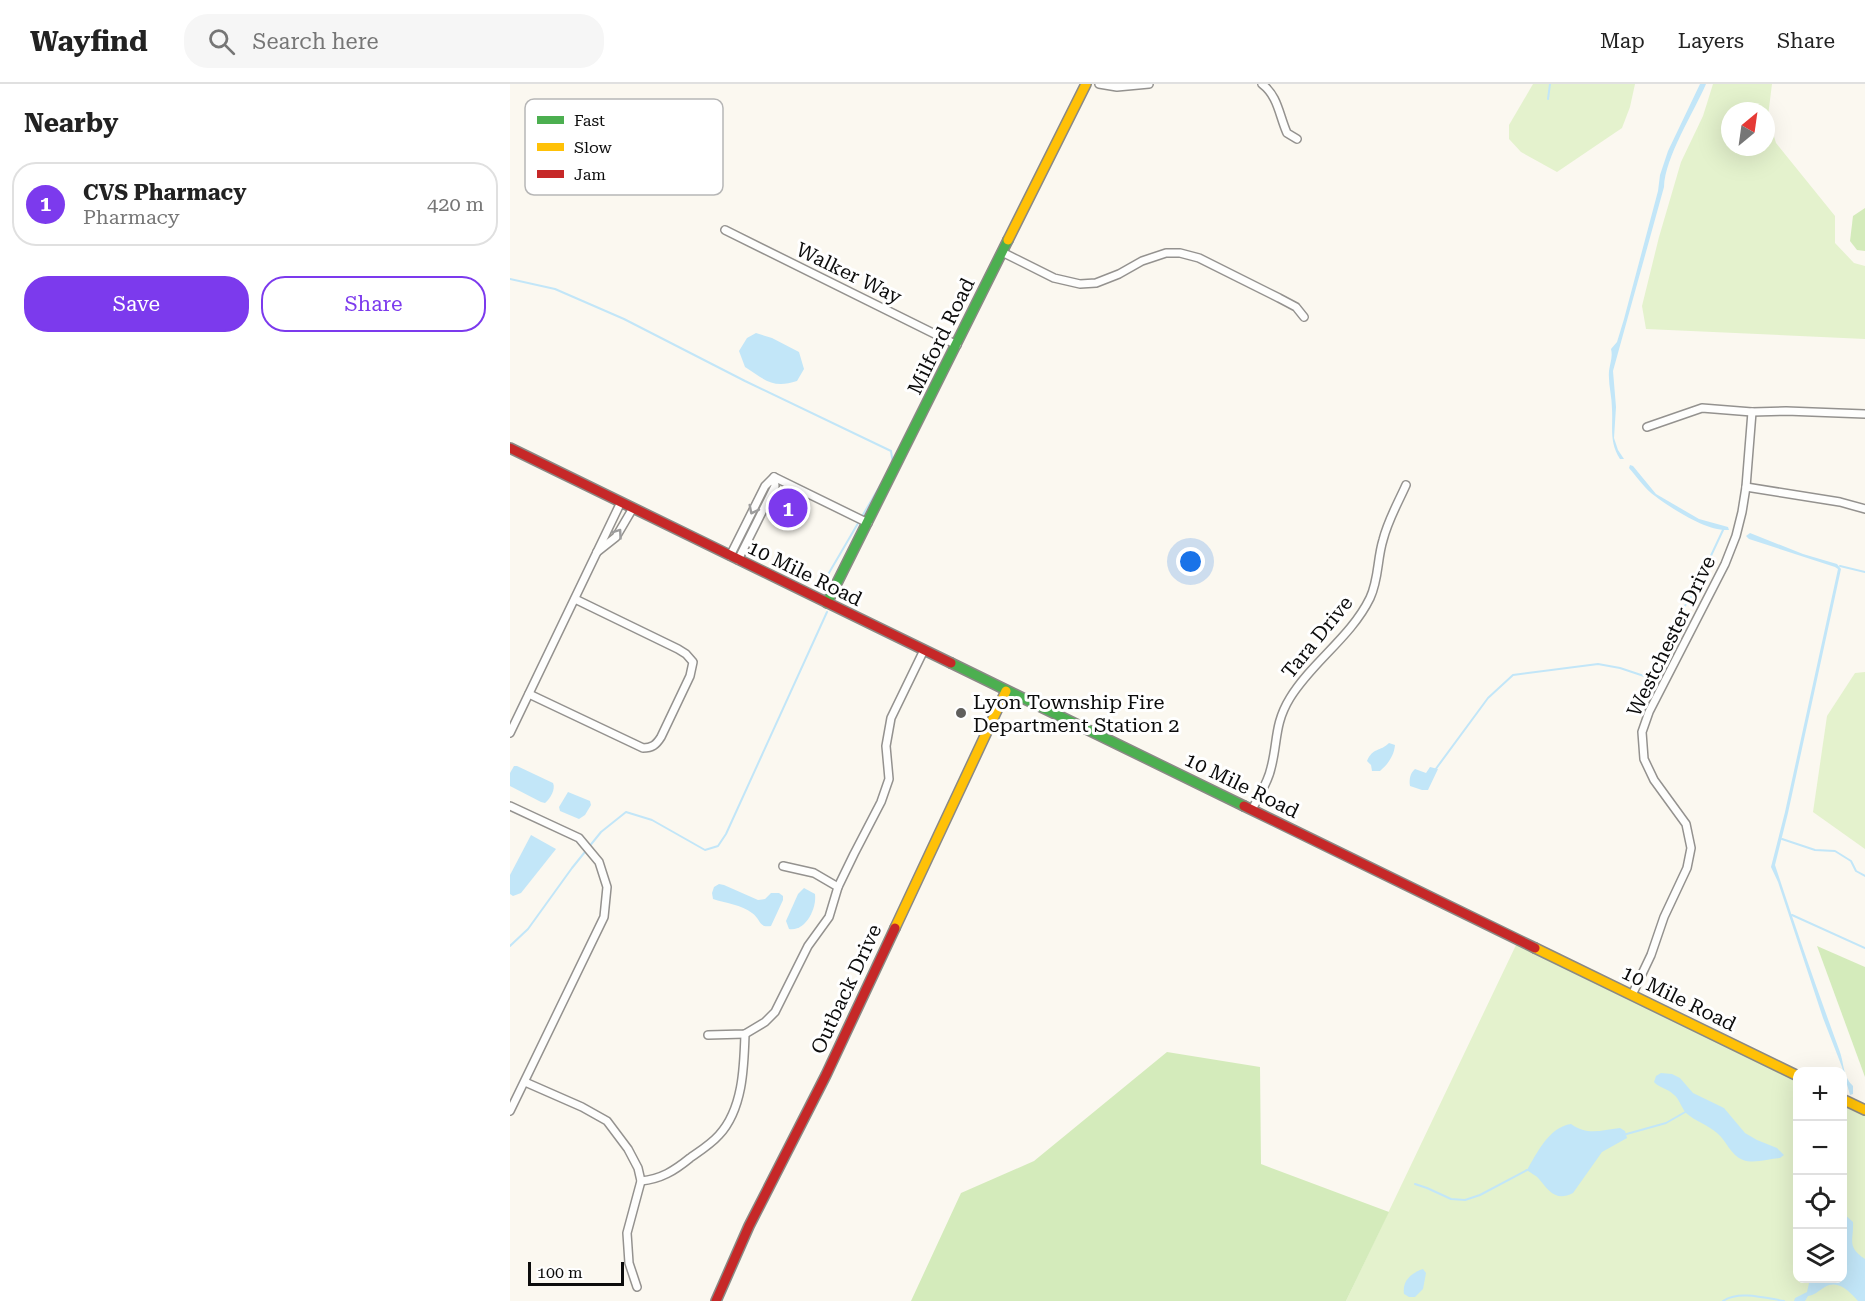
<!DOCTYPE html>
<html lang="en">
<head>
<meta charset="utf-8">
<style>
	:root { --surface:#fff; --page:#f6f6f6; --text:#222; --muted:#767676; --line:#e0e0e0; --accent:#7c3aed }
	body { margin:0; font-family:"Roboto Serif",serif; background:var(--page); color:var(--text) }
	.controls { position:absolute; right:18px; bottom:18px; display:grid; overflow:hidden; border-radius:12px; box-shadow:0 6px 24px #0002 }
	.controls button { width:54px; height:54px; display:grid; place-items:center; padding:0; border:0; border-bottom:2px solid var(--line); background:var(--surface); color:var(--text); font:30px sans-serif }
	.compass { position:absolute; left:1211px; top:18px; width:54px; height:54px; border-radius:50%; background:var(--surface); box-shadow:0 6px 24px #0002; rotate:29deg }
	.scale { position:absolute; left:18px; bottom:15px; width:96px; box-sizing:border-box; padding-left:6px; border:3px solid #0c0c0c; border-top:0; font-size:16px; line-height:21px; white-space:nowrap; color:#0c0c0c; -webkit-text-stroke:4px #fff; paint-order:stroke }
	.you { position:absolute; left:681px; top:478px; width:21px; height:21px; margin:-15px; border:4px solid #fff; border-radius:50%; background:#1a73e8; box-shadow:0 0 0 9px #1a73e833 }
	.badge { display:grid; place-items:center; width:39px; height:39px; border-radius:50%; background:var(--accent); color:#fff; font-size:20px; font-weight:700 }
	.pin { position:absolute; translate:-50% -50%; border:3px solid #fff; box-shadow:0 2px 6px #0006 }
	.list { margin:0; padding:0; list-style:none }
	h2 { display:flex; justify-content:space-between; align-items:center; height:78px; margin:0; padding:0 24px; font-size:26px }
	h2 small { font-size:20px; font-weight:400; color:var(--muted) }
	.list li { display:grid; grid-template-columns:39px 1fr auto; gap:18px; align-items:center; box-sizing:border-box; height:84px; margin:0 12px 12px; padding:0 12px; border:2px solid var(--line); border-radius:24px }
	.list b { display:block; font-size:22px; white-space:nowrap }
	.list p { margin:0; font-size:20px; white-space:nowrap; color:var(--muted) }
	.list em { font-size:20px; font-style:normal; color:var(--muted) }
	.actions { display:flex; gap:12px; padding:18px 24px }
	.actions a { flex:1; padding:14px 0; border:2px solid var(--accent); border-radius:24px; text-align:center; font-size:21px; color:var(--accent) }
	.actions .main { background:var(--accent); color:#fff }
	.icon { flex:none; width:33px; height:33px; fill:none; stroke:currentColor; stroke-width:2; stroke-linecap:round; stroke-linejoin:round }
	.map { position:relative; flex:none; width:1355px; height:1217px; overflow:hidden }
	header { display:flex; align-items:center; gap:36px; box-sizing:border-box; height:84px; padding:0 30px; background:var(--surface); border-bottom:2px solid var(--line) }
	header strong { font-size:28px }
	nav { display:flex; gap:33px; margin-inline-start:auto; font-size:21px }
	.search { width:420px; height:54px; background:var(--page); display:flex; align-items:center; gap:15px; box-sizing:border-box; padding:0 21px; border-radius:24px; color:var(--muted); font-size:22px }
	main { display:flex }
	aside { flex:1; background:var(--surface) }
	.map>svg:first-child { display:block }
</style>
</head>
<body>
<header>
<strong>Wayfind</strong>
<div class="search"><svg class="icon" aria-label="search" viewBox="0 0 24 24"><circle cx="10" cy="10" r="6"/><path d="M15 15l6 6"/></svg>Search here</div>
<nav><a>Map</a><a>Layers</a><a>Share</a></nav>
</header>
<main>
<aside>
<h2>Nearby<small></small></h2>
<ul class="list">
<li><span class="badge">1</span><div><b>CVS Pharmacy</b><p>Pharmacy</p></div><em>420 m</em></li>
</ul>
<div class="actions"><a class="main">Save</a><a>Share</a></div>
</aside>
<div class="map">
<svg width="1355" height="1217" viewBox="0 0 1355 1217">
	<rect width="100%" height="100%" fill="#fbf8f0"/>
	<g fill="#e4f2cd" fill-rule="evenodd">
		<polygon points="1023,0 1125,0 1120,23 1112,44 1047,88 1011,68 999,55 999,41"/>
		<path d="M1203 0H1262L1258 32 1266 59 1325 132V159L1344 179 1355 182V255L1136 245 1132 222 1149 153 1171 78 1193 32ZM1220 27H1256V63H1220Z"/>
		<polygon points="1355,588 1355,765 1303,728 1317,632 1345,589"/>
		<polygon points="1007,859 1287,997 1288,1194 1332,1194 1333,1019 1355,1030 1355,1217 836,1217"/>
	</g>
	<g fill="#d4ebbb">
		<polygon points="1355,124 1355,167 1347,166 1340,157 1343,132"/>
		<polygon points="1307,862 1355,883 1355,993"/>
		<polygon points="657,968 750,983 751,1080 879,1128 836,1217 401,1217 451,1109 524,1077"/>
	</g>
	<g fill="#c2e6f8">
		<path d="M1190 0H1196C1184 28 1155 73 1154 103L1103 287 1106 323 1104 354 1108 366 1114 375H1110C1099 358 1103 344 1102 325 1102 312 1098 300 1099 287 1100 279 1103 273 1101 265L1107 258 1114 235 1148 107 1150 91 1158 67Z"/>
		<path d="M246 249 262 254 289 268 294 285 287 297C263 305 255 296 235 283L229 267 237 254Z"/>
		<path d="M1120 381 1123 382 1146 410 1189 435 1218 443 1219 446C1198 448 1162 425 1145 412 1135 405 1127 393 1119 384Z"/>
		<path d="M1240 449 1293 470 1327 480 1331 485 1278 729 1265 781 1270 796C1289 854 1309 911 1330 968 1334 980 1333 993 1343 1002V1010L1340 1011 1332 983 1313 934 1268 798 1261 783 1275 728 1328 485 1325 483 1239 455 1236 452Z"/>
		<path d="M879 659 885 661C884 672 878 680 870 687H862L861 681 857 677C863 663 870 668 879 659Z"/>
		<path d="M4 682H7L43 699C46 705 40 715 35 719L31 718 0 702V689Z"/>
		<path d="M920 683 928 685 918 706H912L900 702C899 696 900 689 905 685L916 689Z"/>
		<polygon points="58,708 80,717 81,721 75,731 69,735 50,727 49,723"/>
		<polygon points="21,751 46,765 11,809 3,812 0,810 0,791"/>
		<path d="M209 800 214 801 248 816 255 815 261 809H269L273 812V816L261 842C248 844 251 835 242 829 232 821 215 819 203 815L202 809 204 803Z"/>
		<path d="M294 804 305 810C307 825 295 848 279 845L276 837 288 810Z"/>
		<path d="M1151 989 1162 990 1170 994 1183 1009 1214 1024 1235 1049 1247 1056 1267 1064 1274 1071 1270 1074C1258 1075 1244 1080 1233 1076 1220 1071 1217 1057 1207 1049 1198 1041 1185 1037 1176 1029 1171 1023 1169 1014 1163 1010 1157 1004 1149 1004 1144 998L1146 992Z"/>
		<path d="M1061 1040C1078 1052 1091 1046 1110 1044L1115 1047 1117 1054 1092 1068 1063 1109C1046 1118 1039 1107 1029 1095 1026 1091 1020 1089 1017 1086 1027 1069 1039 1043 1061 1040Z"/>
		<path d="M1333 1129 1343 1138C1344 1156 1336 1163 1355 1175V1217H1348C1340 1208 1328 1195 1315 1203 1308 1207 1305 1211 1298 1212L1295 1217H1284L1285 1214 1297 1208 1300 1195 1332 1194Z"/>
		<path d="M913 1185 916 1189 913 1205 905 1213H899L894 1210C892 1197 901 1189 913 1185Z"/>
	</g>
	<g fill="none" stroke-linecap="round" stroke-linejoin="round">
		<g stroke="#c2e6f8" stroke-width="2">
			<polyline points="1038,15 1040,0"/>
			<polyline points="0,195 45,205 114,235 235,297 381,367 383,380"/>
			<polyline points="1330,482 1355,488"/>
			<polyline points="316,494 371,400"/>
			<polyline points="925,686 978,614 1003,591 1088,580 1110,584 1140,594 1168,536 1170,529 1183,510 1213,446"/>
			<polyline points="1272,755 1305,766 1325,767 1341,777 1346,787 1355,792"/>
			<polyline points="1282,831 1355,864"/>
			<polyline points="0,862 18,845 62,784 91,748 116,728 142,736 195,766 208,762 216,750 317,528"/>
			<polyline points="1113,1051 1156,1039 1177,1027"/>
			<polyline points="905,1100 917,1104 941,1115 955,1116 970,1111 1017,1086"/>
			<path d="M1213 1217C1228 1206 1256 1214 1274 1217"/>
		</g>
		<g stroke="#94928f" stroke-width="10">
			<g id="street">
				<polyline points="589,0 607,3 639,0"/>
				<path d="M752 0C768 12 769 31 777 49L787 55"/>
				<polyline points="215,146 447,261"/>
				<polyline points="492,168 544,194 570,200 586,199 609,190 632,177 656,169 670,169 689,174 769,214 786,223 794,233"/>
				<polyline points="1137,343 1192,324 1242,328 1276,327 1355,330"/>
				<polyline points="264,393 358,439"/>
				<polyline points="1236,403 1330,418 1355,425"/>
				<polyline points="87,468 106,453 123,424"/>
				<polyline points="220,472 255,402 264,393 265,402 228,476"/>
				<path d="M19 610 133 664C142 664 146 661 151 653L180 592 183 578 176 570 168 565 65 515"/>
				<polyline points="0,649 111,418"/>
				<polyline points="0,722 69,754 89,778 97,803 94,833 0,1027"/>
				<path d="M742 726C748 713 758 699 761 684 768 658 764 640 780 614 802 578 841 553 860 514 869 495 867 475 873 456 878 436 888 419 896 401"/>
				<polyline points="273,782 304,789 328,803"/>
				<polyline points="1122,911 1141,871 1154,833 1177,784 1181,764 1176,740 1144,696 1134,675 1132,648 1139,628 1215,480 1226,452 1232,428 1236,403 1242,328"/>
				<polyline points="198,951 235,950 255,938 265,928 298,862 319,833 328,803 344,770 371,718 379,695 376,662 381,634 414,566"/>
				<polyline points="15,998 72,1023 97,1037 118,1065 128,1084 131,1097 117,1149 119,1179 127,1203"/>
				<path d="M131 1097C151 1095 164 1087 180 1074 190 1067 201 1060 209 1051 233 1025 234 983 235 950"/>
			</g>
		</g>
		<g stroke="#8a8985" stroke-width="12">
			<g id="fast">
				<polyline points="317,519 498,156"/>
				<polyline points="441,579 734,722"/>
			</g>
		</g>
		<g stroke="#8a8985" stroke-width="12">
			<g id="slow">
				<polyline points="498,156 576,0"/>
				<polyline points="385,844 496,607"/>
				<polyline points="1025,864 1288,992"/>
				<polyline points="1332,1015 1355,1026"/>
			</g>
		</g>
		<g stroke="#8a8985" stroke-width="12">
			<g id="jam">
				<polyline points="0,364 441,579"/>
				<polyline points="734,722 1025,864"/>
				<polyline points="206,1217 239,1142 316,991 385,844"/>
			</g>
		</g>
		<use href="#street" stroke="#fefefd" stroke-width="7"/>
		<use href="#fast" stroke="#4caf50" stroke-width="9"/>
		<use href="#slow" stroke="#ffc107" stroke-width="9"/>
		<use href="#jam" stroke="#c62828" stroke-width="9"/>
	</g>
	<defs><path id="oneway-chevron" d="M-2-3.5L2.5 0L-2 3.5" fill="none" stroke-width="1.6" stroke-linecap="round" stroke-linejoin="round" transform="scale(1.5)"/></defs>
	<g stroke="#9d9d9d">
		<use href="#oneway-chevron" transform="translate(243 426) rotate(117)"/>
		<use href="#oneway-chevron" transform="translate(108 449) rotate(-55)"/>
	</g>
	<circle fill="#605f5c" stroke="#fff" stroke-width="2" cx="451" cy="629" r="6"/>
	<g text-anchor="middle" stroke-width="6" stroke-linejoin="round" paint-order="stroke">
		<g font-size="20" fill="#0c0c0c" stroke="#fff">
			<text transform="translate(339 189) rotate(26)" y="7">Walker Way</text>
			<text transform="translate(431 252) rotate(-64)" y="7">Milford Road</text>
			<text transform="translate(295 489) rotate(26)" y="7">10 Mile Road</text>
			<text transform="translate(1161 552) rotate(-64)" y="7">Westchester Drive</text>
			<text transform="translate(807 553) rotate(-51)" y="7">Tara Drive</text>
			<text transform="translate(732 701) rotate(26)" y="7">10 Mile Road</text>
			<text transform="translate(336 905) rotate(-65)" y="7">Outback Drive</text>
			<text transform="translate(1169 914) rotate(26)" y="7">10 Mile Road</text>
		</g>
		<g font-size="20" fill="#0c0c0c" stroke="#fff" text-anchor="start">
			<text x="463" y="625">Lyon Township Fire<tspan x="463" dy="23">Department Station 2</tspan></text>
		</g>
	</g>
	<rect x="15" y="15" width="198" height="96" rx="9" fill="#fff" stroke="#b6b6b6" stroke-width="1.5"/>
	<rect x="27" y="32" width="27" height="8" fill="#4caf50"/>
	<rect x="27" y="59" width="27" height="8" fill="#ffc107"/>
	<rect x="27" y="86" width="27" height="8" fill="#c62828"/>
	<g font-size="16" fill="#0c0c0c">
		<text x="64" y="42">Fast</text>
		<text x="64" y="69">Slow</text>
		<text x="64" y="96">Jam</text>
	</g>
</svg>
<div class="controls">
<button>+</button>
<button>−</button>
<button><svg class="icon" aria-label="locate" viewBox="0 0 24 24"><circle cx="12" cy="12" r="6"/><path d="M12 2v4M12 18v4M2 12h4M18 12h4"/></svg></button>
<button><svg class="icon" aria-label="layers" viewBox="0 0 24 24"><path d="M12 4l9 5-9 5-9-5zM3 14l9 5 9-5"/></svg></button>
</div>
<svg class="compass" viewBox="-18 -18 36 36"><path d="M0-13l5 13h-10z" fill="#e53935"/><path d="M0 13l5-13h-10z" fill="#767676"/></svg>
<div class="scale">100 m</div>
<div class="you"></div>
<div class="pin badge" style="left:278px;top:424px">1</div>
</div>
</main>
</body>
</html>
